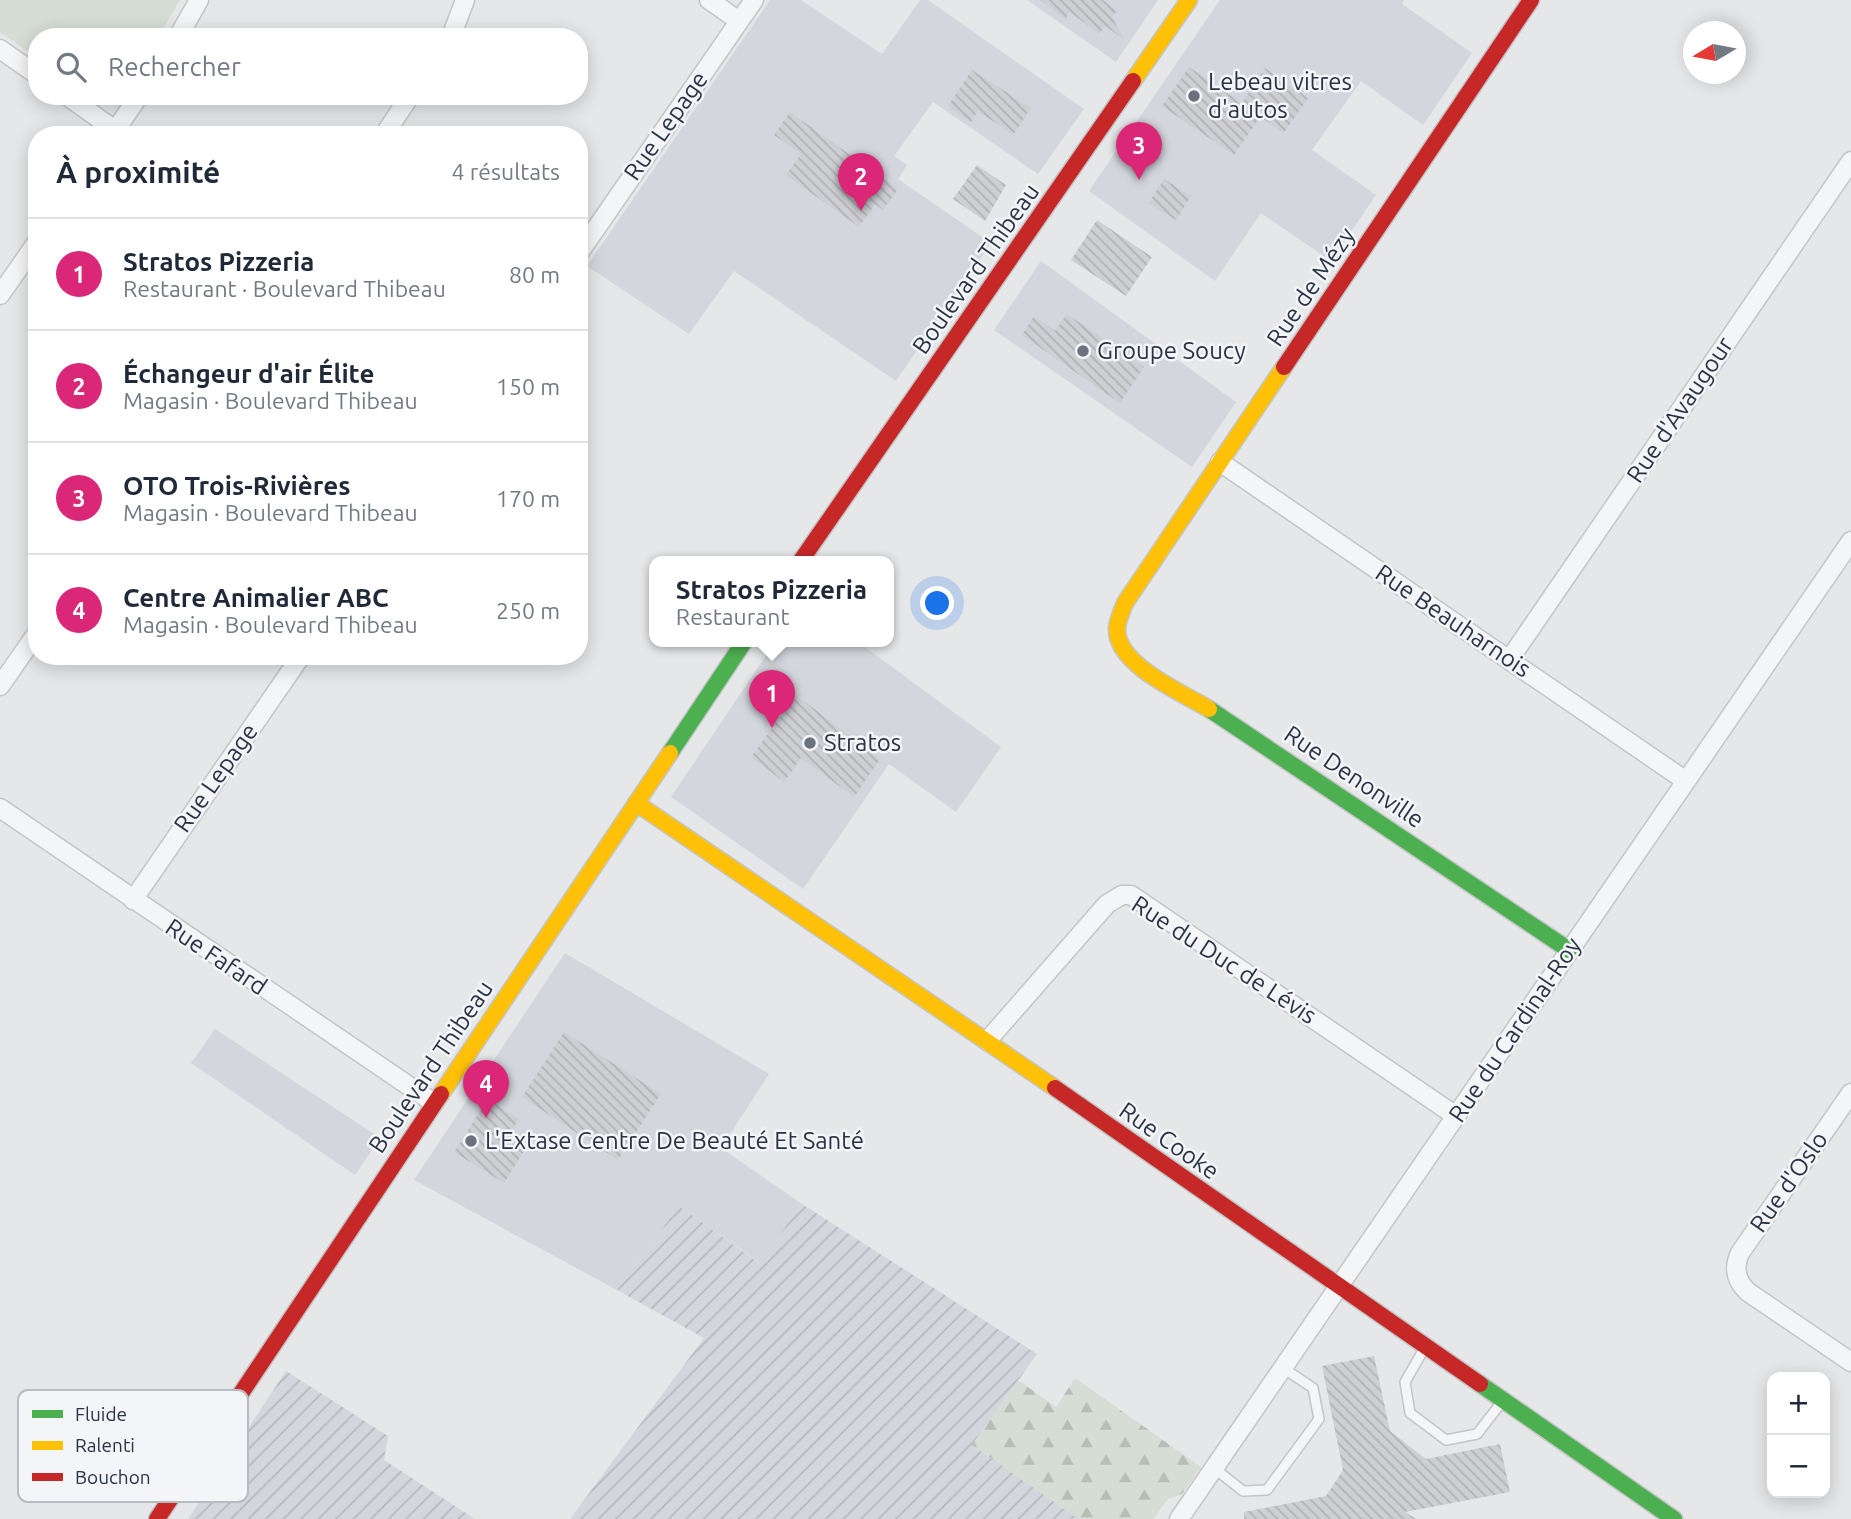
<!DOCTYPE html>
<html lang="fr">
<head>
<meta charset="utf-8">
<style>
	:root { --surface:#fff; --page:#f6f6f7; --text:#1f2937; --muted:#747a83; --line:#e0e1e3; --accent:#db2777 }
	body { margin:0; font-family:Ubuntu,sans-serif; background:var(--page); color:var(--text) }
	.controls { position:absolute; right:21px; bottom:21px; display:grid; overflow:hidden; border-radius:14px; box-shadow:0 4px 18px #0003 }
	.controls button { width:63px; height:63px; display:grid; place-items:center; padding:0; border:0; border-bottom:2px solid var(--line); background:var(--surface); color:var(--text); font:35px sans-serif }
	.compass { position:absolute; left:1683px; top:21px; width:63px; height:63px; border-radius:50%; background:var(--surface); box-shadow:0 4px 18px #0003; rotate:260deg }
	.you { position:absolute; left:938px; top:604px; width:24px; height:24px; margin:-18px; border:5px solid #fff; border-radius:50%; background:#1a73e8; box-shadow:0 0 0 10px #1a73e833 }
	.badge { display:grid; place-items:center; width:46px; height:46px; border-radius:50%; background:var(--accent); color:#fff; font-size:23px; font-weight:700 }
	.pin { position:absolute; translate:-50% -58px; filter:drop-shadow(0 2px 4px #0008) }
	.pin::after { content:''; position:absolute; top:37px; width:24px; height:21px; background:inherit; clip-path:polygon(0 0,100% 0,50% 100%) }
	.popup { position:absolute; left:649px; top:556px; width:245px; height:91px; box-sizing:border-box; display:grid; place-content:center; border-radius:14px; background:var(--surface); filter:drop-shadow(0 2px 5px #0005); font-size:23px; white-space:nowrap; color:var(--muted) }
	.popup b { font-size:26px; color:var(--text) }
	.popup::after { content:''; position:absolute; left:50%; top:100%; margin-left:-14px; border:14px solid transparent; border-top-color:var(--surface) }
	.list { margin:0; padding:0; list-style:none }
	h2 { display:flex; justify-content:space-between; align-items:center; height:91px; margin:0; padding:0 28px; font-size:30px }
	h2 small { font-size:23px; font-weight:400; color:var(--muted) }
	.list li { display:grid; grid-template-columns:46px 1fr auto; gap:21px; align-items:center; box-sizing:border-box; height:112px; padding:0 28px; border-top:2px solid var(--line) }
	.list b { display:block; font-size:26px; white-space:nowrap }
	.list p { margin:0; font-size:23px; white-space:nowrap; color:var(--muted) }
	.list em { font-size:23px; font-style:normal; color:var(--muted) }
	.icon { flex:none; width:38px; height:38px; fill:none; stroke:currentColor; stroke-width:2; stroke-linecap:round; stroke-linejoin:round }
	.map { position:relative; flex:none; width:1851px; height:1519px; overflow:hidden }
	.search { position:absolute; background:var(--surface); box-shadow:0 4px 18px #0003; left:28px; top:28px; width:560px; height:77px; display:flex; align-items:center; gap:18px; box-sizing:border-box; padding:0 24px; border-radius:28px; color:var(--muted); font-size:26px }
	.panel { position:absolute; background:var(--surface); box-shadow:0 4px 18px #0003; left:28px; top:126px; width:560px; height:539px; border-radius:28px }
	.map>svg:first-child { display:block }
</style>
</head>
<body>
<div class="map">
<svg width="1851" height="1519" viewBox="0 0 1851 1519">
	<defs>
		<pattern id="industrial-furrows" width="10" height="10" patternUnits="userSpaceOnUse" patternTransform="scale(1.75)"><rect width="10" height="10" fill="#d3d6dc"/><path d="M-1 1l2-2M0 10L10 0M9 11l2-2" fill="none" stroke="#b5b8be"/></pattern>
		<pattern id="forest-firs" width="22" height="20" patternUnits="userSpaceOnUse" patternTransform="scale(1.75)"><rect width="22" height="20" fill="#d5ddd5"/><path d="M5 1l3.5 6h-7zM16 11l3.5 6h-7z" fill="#b7beb8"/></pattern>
		<pattern id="building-back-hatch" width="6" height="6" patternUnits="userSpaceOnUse" patternTransform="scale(1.75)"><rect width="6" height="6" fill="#cdcfd2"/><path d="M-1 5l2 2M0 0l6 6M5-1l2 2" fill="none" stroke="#b0b2b6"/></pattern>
	</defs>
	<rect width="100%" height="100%" fill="#e5e7e9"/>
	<g fill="#d3d6dc">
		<polygon points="770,0 801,0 882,54 920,0 928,0 1084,109 1038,174 933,102 894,156 907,165 898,179 991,243 896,381 734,271 689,334 587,266"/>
		<polygon points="1027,0 1158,0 1116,62"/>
		<polygon points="1220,0 1404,0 1402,4 1472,53 1423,125 1361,81 1312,150 1376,195 1331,261 1261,213 1215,281 1089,191"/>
		<polygon points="1041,261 1236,402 1192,467 994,330"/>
		<polygon points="775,642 858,642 1001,747 956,812 889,764 803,889 671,797"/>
		<polygon points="565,953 769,1074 721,1148 802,1204 760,1263 679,1206 617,1290 414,1180"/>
		<polygon points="215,1029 380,1138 355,1175 191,1063"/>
	</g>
	<g fill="url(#industrial-furrows)">
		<polygon points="802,1204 1037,1354 972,1445 1079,1519 570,1519 704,1338 617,1290 679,1206 759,1263"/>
		<polygon points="286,1371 388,1436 384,1460 475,1519 188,1519"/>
	</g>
	<polygon fill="url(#forest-firs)" points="1075,1378 1201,1467 1182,1494 1168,1499 1153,1519 1079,1519 972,1445 1018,1380 1056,1407"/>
	<polygon fill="#d5ddd5" points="0,0 180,0 158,37 37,37 37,58 0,32"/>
	<g fill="url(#building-back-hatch)">
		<polygon points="1040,0 1103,0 1117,11 1112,17 1125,40 1105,26 1099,34 1070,12 1065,19"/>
		<polygon points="1189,67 1242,103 1265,68 1308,98 1284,133 1260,117 1234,155 1162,106"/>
		<polygon points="972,70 1031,108 1013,135 978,111 971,122 948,106"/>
		<polygon points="790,112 898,189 883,210 875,204 859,227 786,175 801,154 774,135"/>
		<polygon points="977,165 1006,185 985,221 953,199"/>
		<polygon points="1164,179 1191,196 1176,220 1149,203"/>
		<polygon points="1097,220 1152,257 1126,296 1071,260"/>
		<polygon points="1067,314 1144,367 1120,403 1022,335 1034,316 1055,331"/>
		<polygon points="796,695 880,759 854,797 801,758 784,782 751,757"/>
		<polygon points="564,1032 661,1094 618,1160 522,1097"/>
		<polygon points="488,1099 519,1119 506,1139 524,1151 504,1183 454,1152"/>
		<polygon points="1374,1356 1390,1431 1426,1459 1500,1444 1510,1492 1405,1512 1416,1519 1244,1519 1244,1512 1326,1496 1343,1470 1322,1366"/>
	</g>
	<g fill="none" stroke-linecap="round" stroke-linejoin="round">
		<g stroke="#c3c5c7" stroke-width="12">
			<g id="lane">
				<polyline points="1424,1349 1405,1382 1410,1413 1446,1440 1477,1434 1501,1403"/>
				<polyline points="1214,1468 1243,1491 1267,1490 1319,1419 1313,1388 1283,1368"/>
			</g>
		</g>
		<g stroke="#c3c5c7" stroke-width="21">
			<g id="street">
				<polyline points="709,0 739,21"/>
				<polyline points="178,37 199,0"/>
				<polyline points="451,37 465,0"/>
				<polyline points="0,49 37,75"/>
				<polyline points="67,96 115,130"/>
				<polyline points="112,135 139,96"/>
				<polyline points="384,135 410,96"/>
				<polyline points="579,253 754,0"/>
				<polyline points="0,295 37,242"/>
				<polyline points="1220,462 1686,781"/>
				<polyline points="1509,660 1851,161"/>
				<polyline points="0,686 37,633"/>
				<polyline points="0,808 434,1103"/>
				<polyline points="133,900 301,656"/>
				<polyline points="987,1041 1107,904 1122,895 1131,895 1456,1116"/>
				<path d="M1851 1093 1740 1253C1733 1268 1736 1281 1748 1292L1851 1362"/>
				<polyline points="1179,1519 1851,541"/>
			</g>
		</g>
		<g stroke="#c3c5c7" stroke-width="19">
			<g id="fast">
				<polyline points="1209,709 1569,950"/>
				<polyline points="670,753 744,642"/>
				<polyline points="1480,1384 1674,1519"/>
			</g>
		</g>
		<g stroke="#c3c5c7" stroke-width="19">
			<g id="slow">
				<polyline points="1133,81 1189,0"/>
				<path d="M1209 709C1183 693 1116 665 1117 629 1117 621 1122 611 1125 603L1284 367"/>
				<polyline points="636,803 1055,1088"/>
				<polyline points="441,1094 670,753"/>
			</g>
		</g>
		<g stroke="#c3c5c7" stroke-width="19">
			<g id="jam">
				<polyline points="1284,367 1531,0"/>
				<polyline points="800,562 1133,81"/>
				<polyline points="1055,1088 1480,1384"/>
				<polyline points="157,1519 441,1094"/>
			</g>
		</g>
		<use href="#lane" stroke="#f4f5f6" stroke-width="9"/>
		<use href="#street" stroke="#f4f5f6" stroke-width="18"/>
		<use href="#fast" stroke="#4caf50" stroke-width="16"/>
		<use href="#slow" stroke="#ffc107" stroke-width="16"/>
		<use href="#jam" stroke="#c62828" stroke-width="16"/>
	</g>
	<g fill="#6b727e" stroke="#f3f5f8" stroke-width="2.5">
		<circle cx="1194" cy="96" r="7"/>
		<circle cx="1083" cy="351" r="7"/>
		<circle cx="810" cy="743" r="7"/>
		<circle cx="471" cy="1141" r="7"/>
	</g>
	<g text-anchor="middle" stroke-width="5" stroke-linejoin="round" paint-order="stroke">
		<g font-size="24" fill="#2a3344" stroke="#f3f5f8" text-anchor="start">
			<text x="1208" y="90">Lebeau vitres<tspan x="1208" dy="28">d'autos</tspan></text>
			<text x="1097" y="359">Groupe Soucy</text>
			<text x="824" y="751">Stratos</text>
			<text x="485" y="1149">L'Extase Centre De Beauté Et Santé</text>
		</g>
		<g font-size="24" fill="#2a3344" stroke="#f3f5f8">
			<text transform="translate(666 126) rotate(-55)" y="8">Rue Lepage</text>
			<text transform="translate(976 269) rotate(-55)" y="8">Boulevard Thibeau</text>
			<text transform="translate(1311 287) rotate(-56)" y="8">Rue de Mézy</text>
			<text transform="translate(1680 410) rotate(-56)" y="8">Rue d'Avaugour</text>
			<text transform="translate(1453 621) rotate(34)" y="8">Rue Beauharnois</text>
			<text transform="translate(1354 777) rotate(34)" y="8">Rue Denonville</text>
			<text transform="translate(216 778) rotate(-55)" y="8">Rue Lepage</text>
			<text transform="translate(216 957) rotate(34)" y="8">Rue Fafard</text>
			<text transform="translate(1224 960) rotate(33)" y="8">Rue du Duc de Lévis</text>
			<text transform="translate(1515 1030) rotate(-56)" y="8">Rue du Cardinal-Roy</text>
			<text transform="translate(431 1067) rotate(-56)" y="8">Boulevard Thibeau</text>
			<text transform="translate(1169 1141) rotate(35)" y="8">Rue Cooke</text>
			<text transform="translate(1789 1182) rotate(-55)" y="8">Rue d'Oslo</text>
		</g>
	</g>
	<rect x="18" y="1390" width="230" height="112" rx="10" fill="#f3f5f8" stroke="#b7bbc2" stroke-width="2"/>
	<rect x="32" y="1410" width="31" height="8" fill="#4caf50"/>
	<rect x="32" y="1441" width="31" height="9" fill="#ffc107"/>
	<rect x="32" y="1473" width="31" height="8" fill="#c62828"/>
	<g font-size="19" fill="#2a3344">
		<text x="75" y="1421">Fluide</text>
		<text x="75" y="1452">Ralenti</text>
		<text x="75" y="1484">Bouchon</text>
	</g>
</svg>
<div class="controls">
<button>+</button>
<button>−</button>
</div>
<svg class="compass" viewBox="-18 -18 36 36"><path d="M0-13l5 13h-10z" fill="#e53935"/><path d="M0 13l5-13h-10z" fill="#747a83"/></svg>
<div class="you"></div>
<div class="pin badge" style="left:772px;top:728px">1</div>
<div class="popup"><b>Stratos Pizzeria</b>Restaurant</div>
<div class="pin badge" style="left:861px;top:211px">2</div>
<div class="pin badge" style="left:1139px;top:180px">3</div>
<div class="pin badge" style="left:486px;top:1118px">4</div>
<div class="search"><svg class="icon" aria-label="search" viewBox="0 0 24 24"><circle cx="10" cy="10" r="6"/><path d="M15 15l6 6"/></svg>Rechercher</div>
<section class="panel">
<h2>À proximité<small>4 résultats</small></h2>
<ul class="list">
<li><span class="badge">1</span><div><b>Stratos Pizzeria</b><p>Restaurant · Boulevard Thibeau</p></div><em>80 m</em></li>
<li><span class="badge">2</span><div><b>Échangeur d'air Élite</b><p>Magasin · Boulevard Thibeau</p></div><em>150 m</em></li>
<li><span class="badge">3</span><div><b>OTO Trois-Rivières</b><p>Magasin · Boulevard Thibeau</p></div><em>170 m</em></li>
<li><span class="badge">4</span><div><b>Centre Animalier ABC</b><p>Magasin · Boulevard Thibeau</p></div><em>250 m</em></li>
</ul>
</section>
</div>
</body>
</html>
